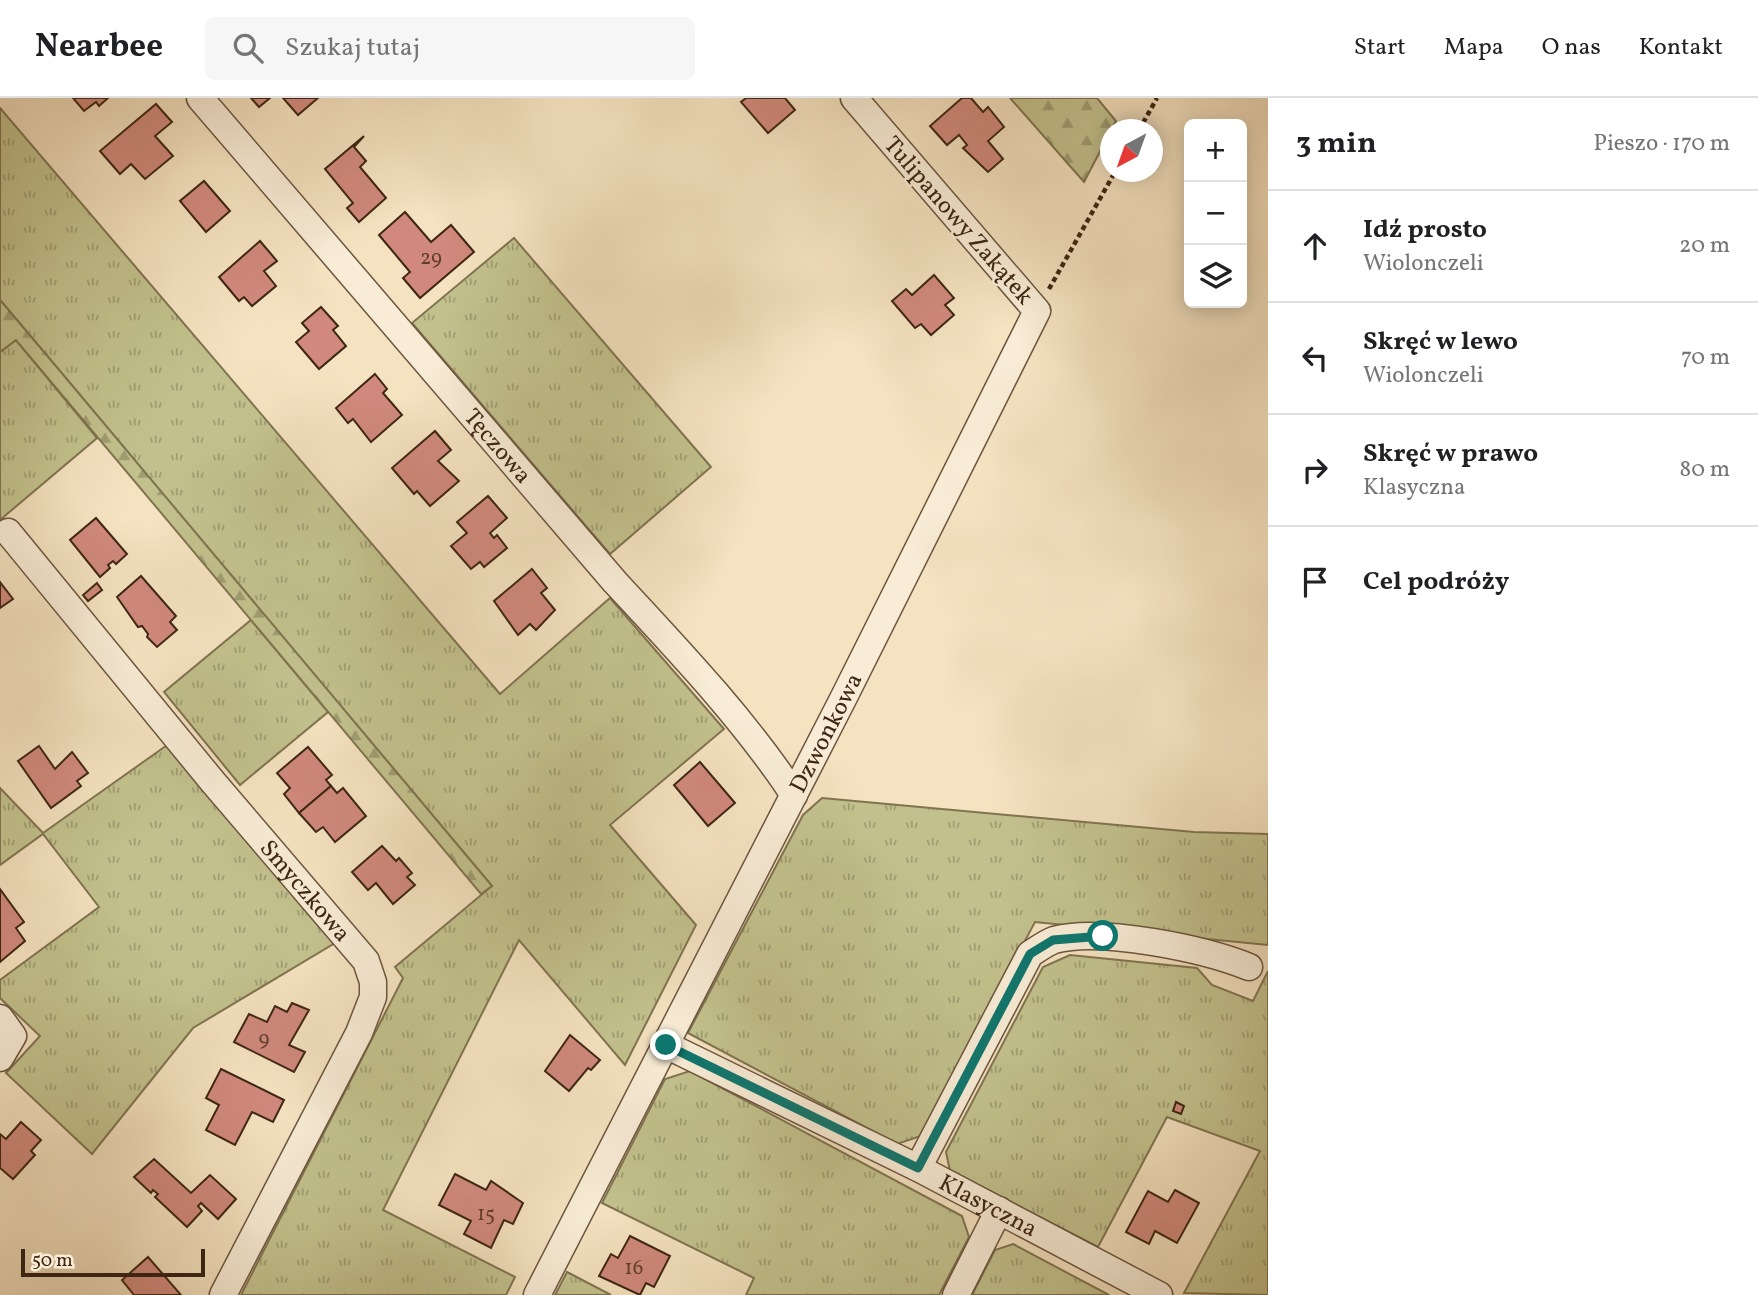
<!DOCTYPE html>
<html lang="pl">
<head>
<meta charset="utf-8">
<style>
	:root { --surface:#fff; --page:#f6f6f6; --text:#202124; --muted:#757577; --line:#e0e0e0 }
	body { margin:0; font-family:Vollkorn,serif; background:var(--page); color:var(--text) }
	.controls { position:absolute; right:21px; top:21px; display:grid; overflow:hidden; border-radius:10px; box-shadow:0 4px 18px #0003 }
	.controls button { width:63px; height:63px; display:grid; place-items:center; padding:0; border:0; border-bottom:2px solid var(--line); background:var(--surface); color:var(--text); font:35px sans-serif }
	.compass { position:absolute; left:1100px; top:21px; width:63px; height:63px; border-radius:50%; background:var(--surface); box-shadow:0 4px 18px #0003; rotate:221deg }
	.scale { position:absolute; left:21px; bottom:18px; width:184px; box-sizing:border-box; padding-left:7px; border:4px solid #3e2613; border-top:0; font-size:19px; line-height:24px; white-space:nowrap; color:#3e2613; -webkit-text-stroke:5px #f8ecd6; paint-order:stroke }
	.stop { position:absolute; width:21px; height:21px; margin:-16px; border:5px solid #0f766e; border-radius:50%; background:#fff }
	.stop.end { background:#0f766e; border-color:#fff; box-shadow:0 2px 7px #0008 }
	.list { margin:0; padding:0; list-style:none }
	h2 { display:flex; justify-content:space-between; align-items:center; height:91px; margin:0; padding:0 28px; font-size:30px }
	h2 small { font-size:23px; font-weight:400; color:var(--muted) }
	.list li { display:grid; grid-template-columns:46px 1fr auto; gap:21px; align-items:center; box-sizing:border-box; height:112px; padding:0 28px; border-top:2px solid var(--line) }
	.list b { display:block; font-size:26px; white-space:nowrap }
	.list p { margin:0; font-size:23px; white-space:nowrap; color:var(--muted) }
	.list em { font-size:23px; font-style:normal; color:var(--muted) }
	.icon { flex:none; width:38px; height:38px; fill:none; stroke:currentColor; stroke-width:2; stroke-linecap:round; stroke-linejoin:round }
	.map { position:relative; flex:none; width:1268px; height:1197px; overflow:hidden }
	header { display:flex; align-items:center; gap:42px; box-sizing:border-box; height:98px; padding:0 35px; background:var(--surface); border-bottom:2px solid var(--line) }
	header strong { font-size:33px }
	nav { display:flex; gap:38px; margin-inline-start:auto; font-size:24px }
	.search { width:490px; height:63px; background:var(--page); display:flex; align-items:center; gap:18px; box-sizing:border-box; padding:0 24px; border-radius:10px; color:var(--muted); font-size:26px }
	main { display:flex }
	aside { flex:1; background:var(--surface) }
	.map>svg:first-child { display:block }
</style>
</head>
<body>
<header>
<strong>Nearbee</strong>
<div class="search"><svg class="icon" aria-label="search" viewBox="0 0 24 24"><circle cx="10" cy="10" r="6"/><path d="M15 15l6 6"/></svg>Szukaj tutaj</div>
<nav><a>Start</a><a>Mapa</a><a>O nas</a><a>Kontakt</a></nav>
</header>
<main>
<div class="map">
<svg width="1268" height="1197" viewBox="0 0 1268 1197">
	<defs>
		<pattern id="grass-tufts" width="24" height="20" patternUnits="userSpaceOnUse" patternTransform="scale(1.75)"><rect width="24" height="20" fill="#c2c18d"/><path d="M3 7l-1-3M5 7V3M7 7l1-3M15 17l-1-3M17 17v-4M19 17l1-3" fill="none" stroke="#9f9d72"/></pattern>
		<pattern id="forest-firs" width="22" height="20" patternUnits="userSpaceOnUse" patternTransform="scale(1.75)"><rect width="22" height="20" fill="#c2c18d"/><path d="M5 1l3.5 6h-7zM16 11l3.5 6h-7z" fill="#9f9d72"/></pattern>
	</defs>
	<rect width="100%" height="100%" fill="#f4e2c0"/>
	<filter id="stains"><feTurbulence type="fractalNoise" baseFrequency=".00286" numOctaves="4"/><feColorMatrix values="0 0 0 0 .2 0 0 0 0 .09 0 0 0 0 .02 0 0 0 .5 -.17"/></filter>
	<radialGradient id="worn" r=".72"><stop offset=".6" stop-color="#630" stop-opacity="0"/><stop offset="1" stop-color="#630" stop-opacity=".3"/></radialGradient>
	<g fill="url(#grass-tufts)" stroke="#807450" stroke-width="2">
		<polygon points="0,10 500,596 610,500 724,631 610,727 696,827 625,967 519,842 383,1112 515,1179 506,1197 241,1197 403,880 395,869 492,788 0,202"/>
		<polygon points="514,140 711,369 610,456 412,225"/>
		<polygon points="16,242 97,340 0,422 0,254"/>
		<polygon points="251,522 328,614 240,687 164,594"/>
		<polygon points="170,645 335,845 193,930 92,1056 6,975 40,938 0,900 0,882 99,809 43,736 0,767 0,690 43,735"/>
		<polygon points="822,700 1194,734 1268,736 1268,847 1035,824 921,1038 897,1046 688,935 803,717"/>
		<polygon points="1070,857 1197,870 1212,887 1253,903 1268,873 1268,1197 1184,1195 1260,1053 1167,1019 1098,1149 950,1073 946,1054 1043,869"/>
		<polygon points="690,973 962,1118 969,1139 939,1197 746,1197 754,1180 602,1105 665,981"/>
		<polygon points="1013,1146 1109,1197 972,1197 995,1152"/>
		<polygon points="567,1174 611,1197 555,1197"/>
	</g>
	<g fill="url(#forest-firs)" stroke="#807450" stroke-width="2">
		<polygon points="1010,0 1097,0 1116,23 1084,84"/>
		<polygon points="0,202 55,267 492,788 481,796 16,242 0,254"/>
	</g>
	<g fill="#d0897c" stroke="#3e2613" stroke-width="2">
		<polygon points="73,0 108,0 99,8 96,4 84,13"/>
		<polygon points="251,0 270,0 259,9"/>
		<polygon points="283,0 318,0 298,17"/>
		<polygon points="746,0 785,0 795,12 768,35 741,4"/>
		<polygon points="962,0 971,0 983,14 988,9 1004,29 988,43 1003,61 988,74 963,50 967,47 959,37 947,47 930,28"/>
		<polygon points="156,6 172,24 155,38 173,58 145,81 131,66 120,76 100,53"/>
		<polygon points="364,38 354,49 366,63 360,69 386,100 359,124 347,110 353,105 325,71"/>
		<polygon points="204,83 230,113 206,134 180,103"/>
		<polygon points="405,114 431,144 451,127 474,154 420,200 403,180 410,174 379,137"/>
		<polygon points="260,143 277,163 264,173 276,188 252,208 244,199 239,203 219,179"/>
		<polygon points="934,177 954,200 945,207 954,217 931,237 921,226 915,230 892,203 906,191 912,197"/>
		<polygon points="321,209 338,228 333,232 346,248 319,271 296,244 309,233 302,225"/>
		<polygon points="375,276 387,291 383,295 402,317 371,344 353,321 348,325 336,310"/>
		<polygon points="435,333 451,352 438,363 459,383 430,408 417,393 414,396 392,370"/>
		<polygon points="488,398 507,420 490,435 494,440 497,437 507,450 484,469 480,464 471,471 451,448 467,435 457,424"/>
		<polygon points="96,420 127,456 116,466 113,463 108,467 110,470 100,479 70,442"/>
		<polygon points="532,471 547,490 541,495 555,512 536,532 530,526 518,537 494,503"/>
		<polygon points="141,478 176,518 170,524 177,532 157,549 147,539 148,536 142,528 138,529 117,499"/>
		<polygon points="0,484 13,501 0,510"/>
		<polygon points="97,485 102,492 88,503 83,497"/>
		<polygon points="39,648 55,671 72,654 88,675 77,683 81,688 51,710 18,663"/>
		<polygon points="308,649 332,677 326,682 331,688 299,715 284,696 290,690 277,675"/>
		<polygon points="700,664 735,705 708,728 674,687"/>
		<polygon points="331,688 337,695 343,690 366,718 335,744 323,729 316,734 299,715"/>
		<polygon points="382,748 396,763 399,760 412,775 407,779 415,787 393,806 376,785 368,792 352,774"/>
		<polygon points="0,791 24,824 16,830 25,843 0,864"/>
		<polygon points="292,905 309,912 289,947 305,954 294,974 234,944 249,916 267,924 275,908 287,914"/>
		<polygon points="570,937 600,962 591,972 588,970 569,993 545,973"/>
		<polygon points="221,971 284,1002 273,1024 252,1014 235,1047 206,1032 219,1007 206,1000"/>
		<polygon points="1176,1004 1184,1008 1181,1016 1173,1013"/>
		<polygon points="21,1024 41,1042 31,1053 35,1057 13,1081 0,1070 0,1036 6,1041"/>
		<polygon points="154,1061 191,1095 210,1077 236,1101 218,1121 201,1105 198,1108 202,1113 187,1129 155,1099 158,1096 153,1092 151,1095 134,1079"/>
		<polygon points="455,1076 486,1092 491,1083 523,1105 513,1126 504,1122 491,1150 464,1136 471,1123 439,1107"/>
		<polygon points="1175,1092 1199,1105 1177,1145 1155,1133 1149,1146 1126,1134 1148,1093 1168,1104"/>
		<polygon points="630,1138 670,1158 654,1189 646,1185 640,1197 599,1178 611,1156 618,1160"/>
		<polygon points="148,1159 181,1197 134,1197 122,1182"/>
	</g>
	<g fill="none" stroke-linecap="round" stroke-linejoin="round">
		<g stroke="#6c553e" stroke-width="29">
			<g id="street">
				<path id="s1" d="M200 0 615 484C678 552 743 620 794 697"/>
				<path id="s2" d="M8 434 213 684 366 863 373 884V899L359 935 223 1197"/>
				<polyline points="0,920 13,938 0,960"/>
				<path id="s3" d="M666 947 918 1070 1159 1197"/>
				<path d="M918 1070 1030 856C1038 851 1046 845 1054 842 1100 829 1205 851 1249 869"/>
				<path id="s4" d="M537 1197 844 599 1037 213 854 0"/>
				<polyline points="956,1197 999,1112"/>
			</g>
		</g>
		<g stroke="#3e2613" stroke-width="4.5" stroke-dasharray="5 3.5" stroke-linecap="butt">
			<polyline points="1139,32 1157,0"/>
			<polyline points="1049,191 1115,74"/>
		</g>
		<use href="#street" stroke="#f8ecd6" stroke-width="26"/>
	</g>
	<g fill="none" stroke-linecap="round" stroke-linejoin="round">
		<polyline stroke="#0f766e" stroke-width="9" points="666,947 918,1070 1030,856 1053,842 1103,838"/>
	</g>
	<g text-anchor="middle" stroke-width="5" stroke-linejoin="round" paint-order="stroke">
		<g font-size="21" fill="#623f2d">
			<text x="431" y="166">29</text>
			<text x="264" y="947">9</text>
			<text x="486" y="1122">15</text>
			<text x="634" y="1176">16</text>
		</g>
		<g font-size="24" fill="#3e2613" stroke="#f8ecd6">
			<text transform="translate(959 122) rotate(49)" y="8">Tulipanowy Zakątek</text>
			<text dy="8" stroke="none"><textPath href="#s1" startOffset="458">Tęczowa</textPath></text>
			<text dy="8" stroke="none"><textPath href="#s4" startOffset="632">Dzwonkowa</textPath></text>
			<text dy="8" stroke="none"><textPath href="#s2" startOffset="466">Smyczkowa</textPath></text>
			<text dy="8" stroke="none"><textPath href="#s3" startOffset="360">Klasyczna</textPath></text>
		</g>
	</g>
	<rect width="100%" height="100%" filter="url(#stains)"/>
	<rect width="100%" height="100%" fill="url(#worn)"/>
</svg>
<div class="controls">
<button>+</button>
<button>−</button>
<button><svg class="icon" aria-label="layers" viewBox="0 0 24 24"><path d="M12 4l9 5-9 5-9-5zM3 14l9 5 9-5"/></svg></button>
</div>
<svg class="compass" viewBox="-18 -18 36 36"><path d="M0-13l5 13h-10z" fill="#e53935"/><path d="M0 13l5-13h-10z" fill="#757577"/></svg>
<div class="scale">50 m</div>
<div class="stop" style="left:1103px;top:838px"></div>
<div class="stop end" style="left:666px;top:947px"></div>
</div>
<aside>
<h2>3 min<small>Pieszo · 170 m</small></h2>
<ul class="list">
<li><svg class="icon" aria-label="ahead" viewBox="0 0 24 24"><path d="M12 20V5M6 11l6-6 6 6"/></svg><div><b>Idź prosto</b><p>Wiolonczeli</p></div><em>20 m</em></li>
<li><svg class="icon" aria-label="left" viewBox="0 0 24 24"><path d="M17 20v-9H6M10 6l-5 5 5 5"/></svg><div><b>Skręć w lewo</b><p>Wiolonczeli</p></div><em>70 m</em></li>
<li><svg class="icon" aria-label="right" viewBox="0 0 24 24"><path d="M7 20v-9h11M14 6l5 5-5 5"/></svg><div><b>Skręć w prawo</b><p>Klasyczna</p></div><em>80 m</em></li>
<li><svg class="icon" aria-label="arrive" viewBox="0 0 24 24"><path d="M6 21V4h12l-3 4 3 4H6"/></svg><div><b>Cel podróży</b></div></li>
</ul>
</aside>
</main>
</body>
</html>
